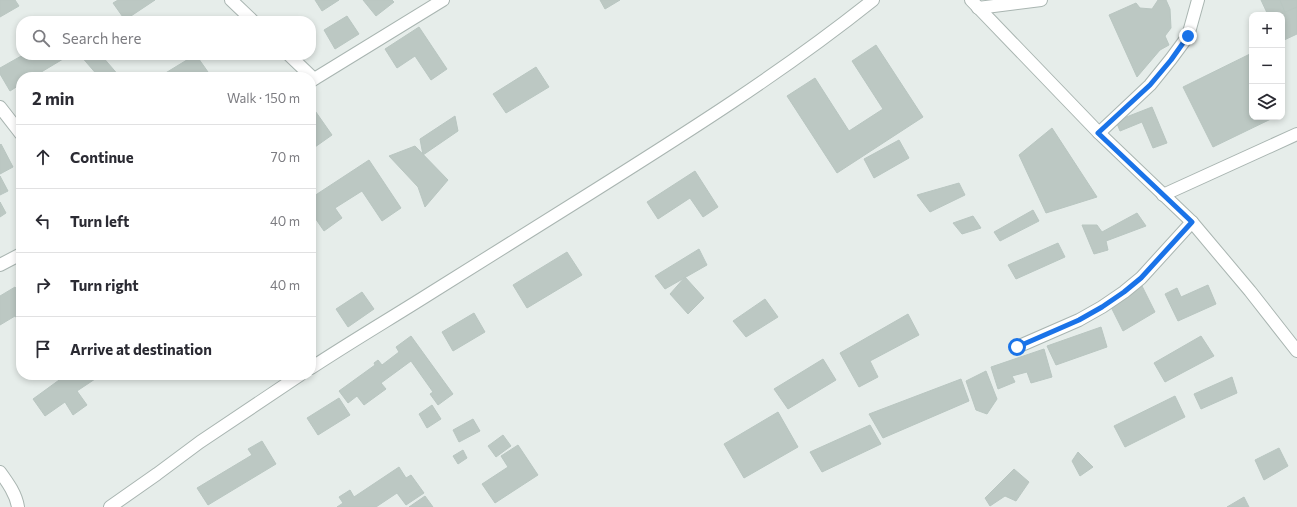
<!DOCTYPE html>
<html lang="en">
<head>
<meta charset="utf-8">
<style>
	:root { --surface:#fff; --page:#f2f2f3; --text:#2b2b33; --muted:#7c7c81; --line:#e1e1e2 }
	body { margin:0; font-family:Commissioner,sans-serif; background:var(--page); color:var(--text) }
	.controls { position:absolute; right:12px; top:12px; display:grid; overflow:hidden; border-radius:8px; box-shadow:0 2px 6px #0003 }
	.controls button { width:36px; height:36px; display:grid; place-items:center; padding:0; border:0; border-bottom:1px solid var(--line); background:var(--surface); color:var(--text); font:20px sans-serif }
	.stop { position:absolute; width:12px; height:12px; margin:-9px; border:3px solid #1a73e8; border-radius:50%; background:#fff }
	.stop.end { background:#1a73e8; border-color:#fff; box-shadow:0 1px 4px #0008 }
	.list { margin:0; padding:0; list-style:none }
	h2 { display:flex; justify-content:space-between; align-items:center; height:52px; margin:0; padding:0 16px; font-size:17px }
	h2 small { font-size:13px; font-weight:400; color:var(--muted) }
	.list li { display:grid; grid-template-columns:26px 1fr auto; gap:12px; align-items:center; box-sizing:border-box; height:64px; padding:0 16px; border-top:1px solid var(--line) }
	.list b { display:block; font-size:15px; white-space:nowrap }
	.list em { font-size:13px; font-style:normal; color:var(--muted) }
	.icon { flex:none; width:22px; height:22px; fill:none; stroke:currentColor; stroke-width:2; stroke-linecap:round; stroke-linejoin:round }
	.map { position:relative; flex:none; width:1297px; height:507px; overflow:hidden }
	.search { position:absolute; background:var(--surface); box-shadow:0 2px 6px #0003; left:16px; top:16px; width:300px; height:44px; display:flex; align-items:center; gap:10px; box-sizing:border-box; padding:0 14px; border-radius:16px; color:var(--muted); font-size:15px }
	.panel { position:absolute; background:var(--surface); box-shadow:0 2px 6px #0003; left:16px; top:72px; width:300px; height:308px; border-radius:16px }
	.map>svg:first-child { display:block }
</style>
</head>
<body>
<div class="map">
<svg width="1297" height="507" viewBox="0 0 1297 507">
	<rect width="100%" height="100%" fill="#e6edea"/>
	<g fill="#bcc8c3" stroke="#b9c6c1">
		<polygon points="0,0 15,0 19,6 0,17"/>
		<polygon points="118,0 155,0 125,20 113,3"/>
		<polygon points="315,0 339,0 322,11"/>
		<polygon points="363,0 392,0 394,2 376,16"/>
		<polygon points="600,0 620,0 605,9"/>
		<polygon points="1158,0 1166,0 1170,9 1171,28 1165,36 1169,45 1160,50 1137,77 1109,15 1136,3 1140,8 1152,9"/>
		<polygon points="1261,0 1280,0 1285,12 1297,7 1297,34 1282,41 1282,15 1268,15"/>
		<polygon points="1280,0 1297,0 1297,7 1285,12"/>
		<polygon points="347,16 359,34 335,49 324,30"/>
		<polygon points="419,27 447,69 431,80 415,56 397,68 385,49"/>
		<polygon points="876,45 923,117 837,173 787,96 815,78 849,131 883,109 852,61"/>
		<polygon points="1252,53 1252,117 1275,117 1213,147 1183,87"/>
		<polygon points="23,55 67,55 68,56 33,77 21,77 21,84 10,91 0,74 0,68"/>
		<polygon points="80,55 101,55 120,77 99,77"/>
		<polygon points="195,55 196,55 208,72 200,77 159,77"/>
		<polygon points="536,67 549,87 506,113 493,94"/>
		<polygon points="311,105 332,135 315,147 311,141"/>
		<polygon points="1152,107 1167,143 1153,148 1142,122 1120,131 1116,121"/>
		<polygon points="455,116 458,131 423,155 420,139"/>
		<polygon points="1052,128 1097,197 1046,213 1019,155"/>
		<polygon points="899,140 909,158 874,178 864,159"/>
		<polygon points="1,144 13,167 0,174 0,145"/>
		<polygon points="415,146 448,180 425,207 418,187 389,156"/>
		<polygon points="369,160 401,208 382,221 362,191 335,208 342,218 324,231 311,212 311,198"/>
		<polygon points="695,171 718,207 703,217 690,198 658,219 647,202"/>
		<polygon points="0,176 8,191 0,195"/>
		<polygon points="959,183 965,195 930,212 917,195"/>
		<polygon points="0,202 6,213 0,217"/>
		<polygon points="1033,210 1039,221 1000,241 994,232"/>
		<polygon points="1137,213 1146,226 1106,241 1108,250 1094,254 1082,225 1097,225 1102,232"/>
		<polygon points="973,216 981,228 962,234 953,223"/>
		<polygon points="1058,243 1065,257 1016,279 1008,265"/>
		<polygon points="699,249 707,265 665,289 655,276"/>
		<polygon points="567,252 582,275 527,308 513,285"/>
		<polygon points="685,277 704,298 688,314 670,294"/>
		<polygon points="1208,285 1216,304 1178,321 1165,294 1177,288 1181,297"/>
		<polygon points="1142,286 1155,312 1123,331 1110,305"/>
		<polygon points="15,287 21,295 21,323 15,316 0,325 0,296"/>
		<polygon points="362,292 374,309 348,327 336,309"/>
		<polygon points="765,299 778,317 746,337 733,321"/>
		<polygon points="474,313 485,332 453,351 442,332"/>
		<polygon points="908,314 919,335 870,361 878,377 859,387 840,353"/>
		<polygon points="1101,327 1107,347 1056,365 1047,346"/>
		<polygon points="411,336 453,394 438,405 430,394 433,392 411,361 381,383 386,389 364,405 357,396 348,403 339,391 375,365 374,363 378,360 382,365 399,352 396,347"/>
		<polygon points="1201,336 1214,356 1165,382 1154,363"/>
		<polygon points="1044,349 1052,377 1031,383 1027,372 1012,376 1015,382 998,389 991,367"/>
		<polygon points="823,359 836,380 788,409 774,389"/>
		<polygon points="986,371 997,399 987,414 976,410 966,381"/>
		<polygon points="66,375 92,375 95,379 77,391 87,405 73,415 65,402 45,416 33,399"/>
		<polygon points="1232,377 1237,393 1201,409 1194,394"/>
		<polygon points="961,379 969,401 883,438 869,414"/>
		<polygon points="1175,396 1185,417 1125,447 1114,426"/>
		<polygon points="339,398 350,415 318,435 307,418"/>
		<polygon points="432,405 441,419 427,428 419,414"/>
		<polygon points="778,412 798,447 744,478 724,444"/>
		<polygon points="473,419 480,431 459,442 453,430"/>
		<polygon points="870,425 881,444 822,472 810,452"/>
		<polygon points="503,435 511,446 496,457 488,446"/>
		<polygon points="262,441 276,464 208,505 197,488 252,455 248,449"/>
		<polygon points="518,445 538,475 495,503 482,484 508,467 501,456"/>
		<polygon points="1279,448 1288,466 1264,480 1255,460"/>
		<polygon points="463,450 467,458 458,464 453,456"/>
		<polygon points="1078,452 1093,467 1080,476 1072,461"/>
		<polygon points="399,467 406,478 411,475 424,493 406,505 397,493 376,507 337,507 343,503 339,497 350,490 354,497"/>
		<polygon points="1014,469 1029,482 1016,501 1005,496 990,506 985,498"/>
		<polygon points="425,496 433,507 409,507"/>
		<polygon points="1244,497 1249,507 1227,507"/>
	</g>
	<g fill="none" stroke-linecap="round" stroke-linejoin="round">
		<g stroke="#a9b5b1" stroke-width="14">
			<g id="minor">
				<polyline points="231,0 253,21"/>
				<polyline points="971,0 1099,133 1192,222 1250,291 1297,351"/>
				<polyline points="978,8 1041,0"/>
				<polyline points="289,55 314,79"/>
				<polyline points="311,81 443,0"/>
				<polyline points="0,107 21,134"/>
				<polyline points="1099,133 1150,85 1171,59 1188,36 1198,0"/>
				<polyline points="1163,195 1297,134"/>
				<polyline points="0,265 21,254"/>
				<polyline points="1017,347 1079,320 1102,307 1124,292 1141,278 1192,222"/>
				<path d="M311 368C352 341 393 317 434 291 486 259 537 226 589 194 686 133 783 72 873 0"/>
				<path d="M0 472C8 483 16 494 18 507"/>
				<polyline points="110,507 157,474 200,442 300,375"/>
			</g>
		</g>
		<use href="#minor" stroke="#fff" stroke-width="12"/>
	</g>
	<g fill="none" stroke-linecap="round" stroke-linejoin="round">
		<polyline stroke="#1a73e8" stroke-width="5" points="1017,347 1079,320 1102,307 1124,292 1141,278 1192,222 1098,133 1150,85 1171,60 1188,36"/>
	</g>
</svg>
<div class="controls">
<button>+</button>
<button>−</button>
<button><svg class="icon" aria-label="layers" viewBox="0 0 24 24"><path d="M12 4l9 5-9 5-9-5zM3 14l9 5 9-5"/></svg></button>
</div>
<div class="stop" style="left:1017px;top:347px"></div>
<div class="stop end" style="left:1188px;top:36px"></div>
<div class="search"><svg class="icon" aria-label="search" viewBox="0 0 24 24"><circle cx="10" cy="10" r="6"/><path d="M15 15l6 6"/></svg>Search here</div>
<section class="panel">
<h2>2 min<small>Walk · 150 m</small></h2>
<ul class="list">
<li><svg class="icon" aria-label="ahead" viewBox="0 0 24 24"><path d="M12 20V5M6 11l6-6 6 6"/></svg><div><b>Continue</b></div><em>70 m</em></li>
<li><svg class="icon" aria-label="left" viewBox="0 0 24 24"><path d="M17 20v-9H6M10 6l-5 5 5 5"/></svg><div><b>Turn left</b></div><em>40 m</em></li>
<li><svg class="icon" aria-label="right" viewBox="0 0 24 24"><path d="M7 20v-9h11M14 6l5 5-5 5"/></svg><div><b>Turn right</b></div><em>40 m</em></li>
<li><svg class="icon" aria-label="arrive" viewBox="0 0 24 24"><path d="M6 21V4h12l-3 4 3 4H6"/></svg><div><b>Arrive at destination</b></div></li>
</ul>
</section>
</div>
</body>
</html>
